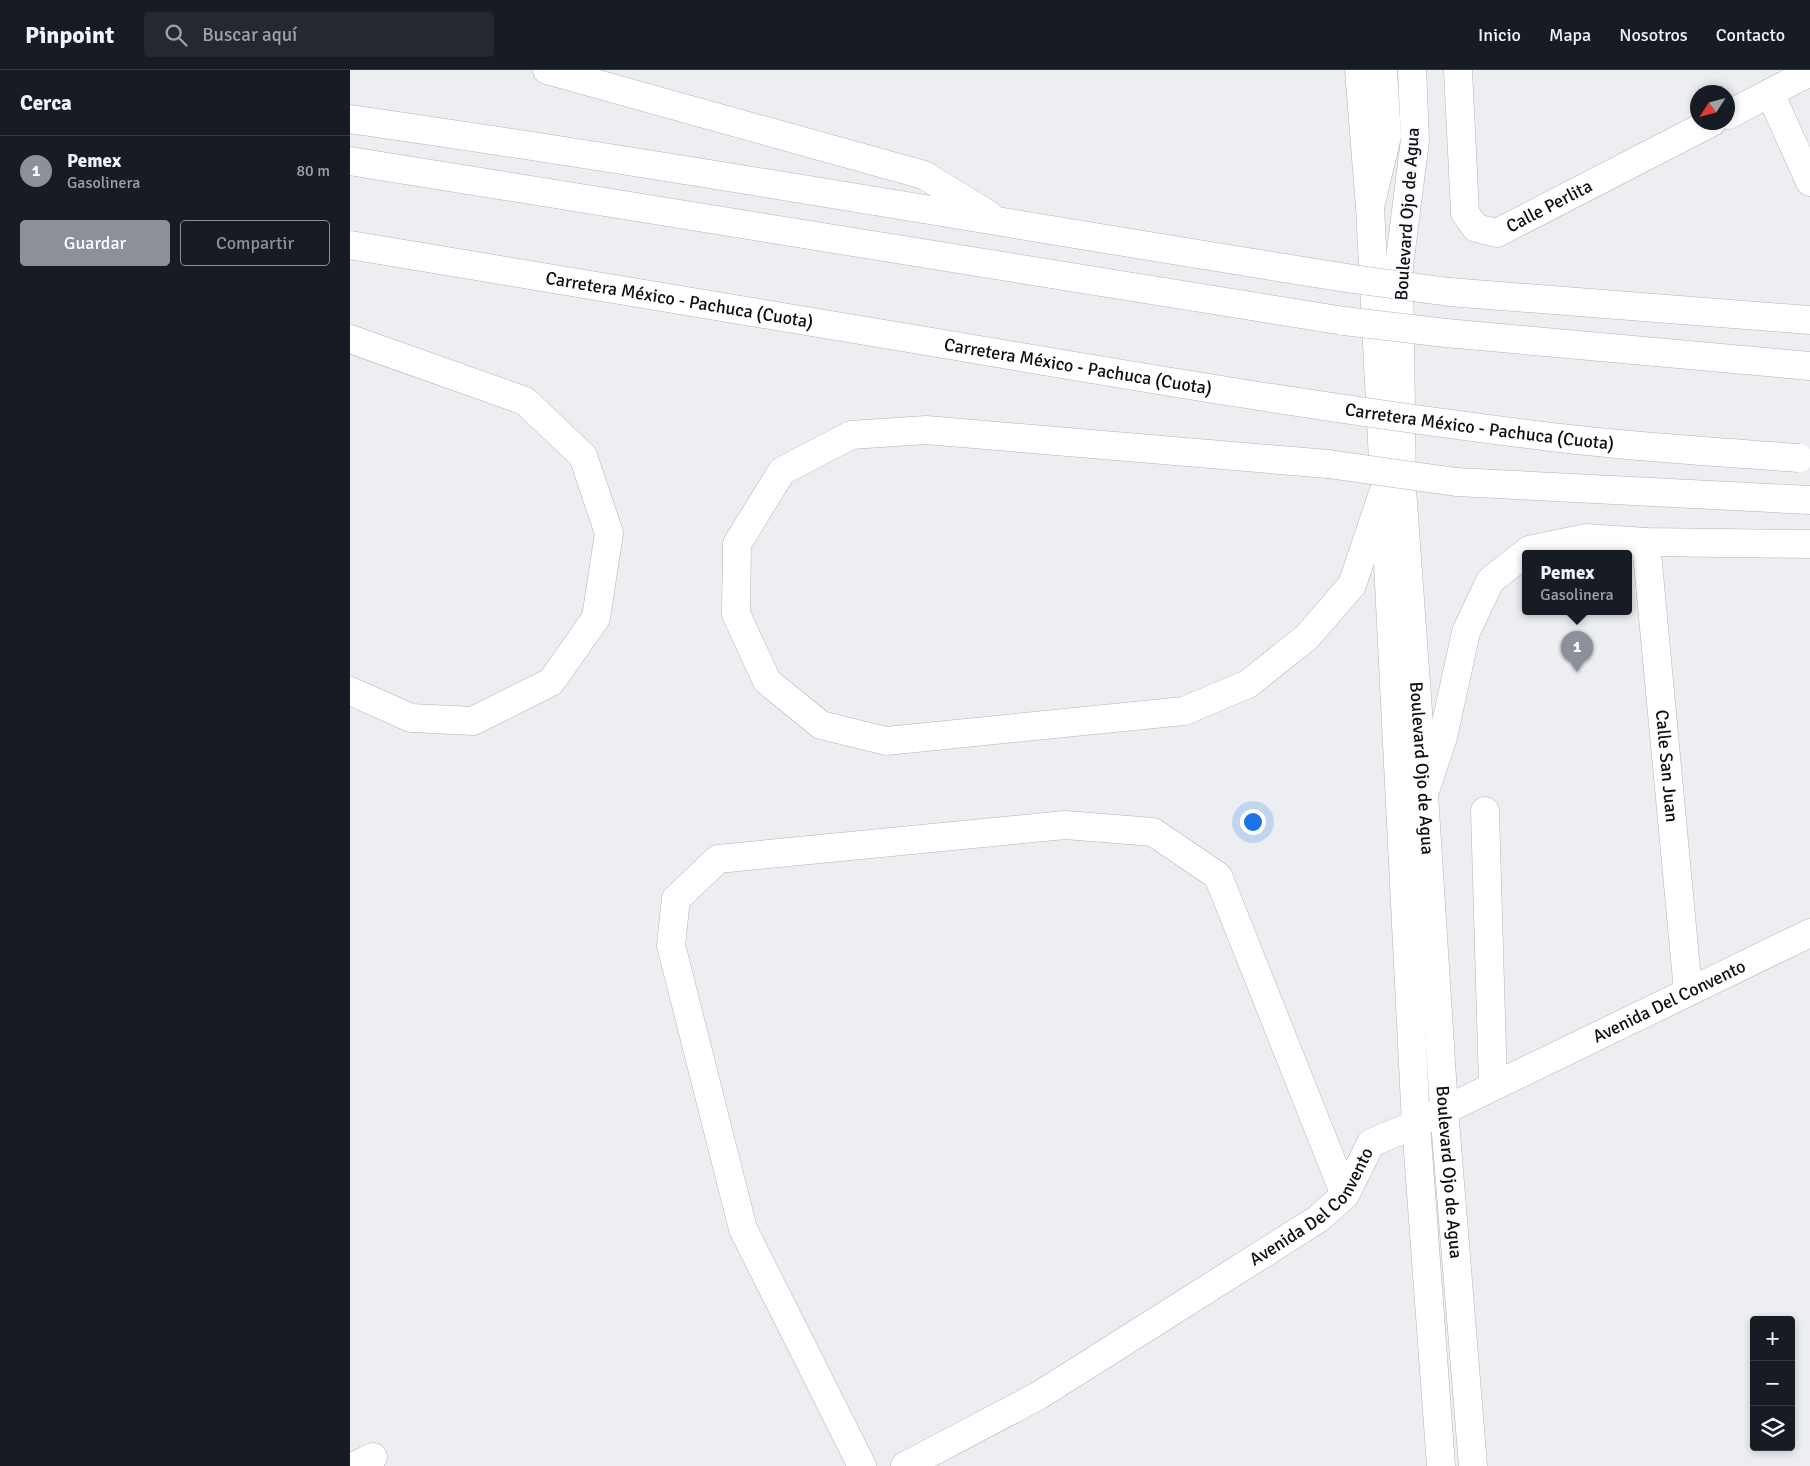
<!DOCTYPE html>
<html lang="es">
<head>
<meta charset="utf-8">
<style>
	:root { --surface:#171b24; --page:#242831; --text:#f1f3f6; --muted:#9ea1a6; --line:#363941; --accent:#8c9099 }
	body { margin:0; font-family:Signika,sans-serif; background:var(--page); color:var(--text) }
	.controls { position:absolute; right:15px; bottom:15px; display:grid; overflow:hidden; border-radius:5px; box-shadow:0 2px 8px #0003 }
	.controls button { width:45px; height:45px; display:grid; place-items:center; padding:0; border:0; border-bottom:1px solid var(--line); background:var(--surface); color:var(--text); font:25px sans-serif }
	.compass { position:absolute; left:1340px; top:15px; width:45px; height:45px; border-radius:50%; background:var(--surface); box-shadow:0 2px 8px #0003; rotate:234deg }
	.you { position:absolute; left:902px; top:751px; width:18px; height:18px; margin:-12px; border:4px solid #fff; border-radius:50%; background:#1a73e8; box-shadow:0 0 0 8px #1a73e833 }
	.badge { display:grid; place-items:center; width:32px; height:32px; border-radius:50%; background:var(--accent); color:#fff; font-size:16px; font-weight:700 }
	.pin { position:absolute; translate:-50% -41px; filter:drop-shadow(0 1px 2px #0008) }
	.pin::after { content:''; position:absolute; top:26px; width:18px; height:15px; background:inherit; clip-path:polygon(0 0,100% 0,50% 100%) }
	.popup { position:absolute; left:1172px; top:480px; width:110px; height:65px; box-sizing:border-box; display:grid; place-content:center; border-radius:5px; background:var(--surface); filter:drop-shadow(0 1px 4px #0005); font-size:16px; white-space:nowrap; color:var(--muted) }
	.popup b { font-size:19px; color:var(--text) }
	.popup::after { content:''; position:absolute; left:50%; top:100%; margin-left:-10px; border:10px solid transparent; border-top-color:var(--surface) }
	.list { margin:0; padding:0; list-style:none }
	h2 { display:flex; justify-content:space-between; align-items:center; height:65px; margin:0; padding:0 20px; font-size:21px }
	h2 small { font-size:16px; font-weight:400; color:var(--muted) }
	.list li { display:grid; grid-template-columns:32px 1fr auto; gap:15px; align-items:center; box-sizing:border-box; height:70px; padding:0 20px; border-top:1px solid var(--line) }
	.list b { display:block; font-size:19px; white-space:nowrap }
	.list p { margin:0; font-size:16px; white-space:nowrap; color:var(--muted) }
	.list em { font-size:16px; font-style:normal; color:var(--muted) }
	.actions { display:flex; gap:10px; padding:15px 20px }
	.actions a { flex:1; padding:11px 0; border:1px solid var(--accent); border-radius:5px; text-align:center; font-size:18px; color:var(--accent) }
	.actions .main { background:var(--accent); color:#fff }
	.icon { flex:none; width:28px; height:28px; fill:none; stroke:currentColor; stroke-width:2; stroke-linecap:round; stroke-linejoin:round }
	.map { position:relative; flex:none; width:1460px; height:1396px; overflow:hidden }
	header { display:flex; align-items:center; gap:30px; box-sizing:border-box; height:70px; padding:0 25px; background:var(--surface); border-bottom:1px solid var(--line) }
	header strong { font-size:24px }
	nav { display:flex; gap:28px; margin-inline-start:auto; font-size:18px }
	.search { width:350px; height:45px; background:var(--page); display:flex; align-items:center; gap:12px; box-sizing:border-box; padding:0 18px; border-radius:5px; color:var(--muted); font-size:19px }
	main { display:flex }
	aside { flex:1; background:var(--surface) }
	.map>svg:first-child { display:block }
</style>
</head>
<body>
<header>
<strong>Pinpoint</strong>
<div class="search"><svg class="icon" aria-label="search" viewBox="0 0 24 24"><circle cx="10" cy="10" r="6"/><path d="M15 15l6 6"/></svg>Buscar aquí</div>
<nav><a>Inicio</a><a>Mapa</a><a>Nosotros</a><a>Contacto</a></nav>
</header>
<main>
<aside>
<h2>Cerca<small></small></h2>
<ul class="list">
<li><span class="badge">1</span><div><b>Pemex</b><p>Gasolinera</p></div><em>80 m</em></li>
</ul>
<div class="actions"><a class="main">Guardar</a><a>Compartir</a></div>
</aside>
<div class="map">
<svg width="1460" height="1396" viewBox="0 0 1460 1396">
	<rect width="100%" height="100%" fill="#eceef2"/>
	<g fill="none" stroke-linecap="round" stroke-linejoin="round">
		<g stroke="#b1b4b8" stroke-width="29">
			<g id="minor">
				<path id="s1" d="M1108 0 1115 143 1126 158 1147 163 1362 52"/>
				<polyline points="1420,23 1460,112"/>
				<polyline points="1378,45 1460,2"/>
				<path id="s2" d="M1296 472 1338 921"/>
				<polyline points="1135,741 1143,1015"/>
				<polyline points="4,1396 23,1387"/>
				<polyline points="512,1396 393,1159 321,875 326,829 368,789 715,755 803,762 868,806 995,1125"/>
				<path id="s3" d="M555 1396 688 1326 968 1149 995 1125 1021 1073 1066 1054 1460 863"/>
			</g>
		</g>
		<g stroke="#b1b4b8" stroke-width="29">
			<g id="secondary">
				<polyline points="1009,0 1020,137 1034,410"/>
				<path id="s4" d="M1062 0 1065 70 1049 196 1052 419 1074 724 1094 1039 1123 1396"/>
				<polyline points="1036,453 1066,1054 1091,1396"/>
			</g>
		</g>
		<g stroke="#b1b4b8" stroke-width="29">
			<polyline id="primary" points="1020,137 1037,66 1033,0"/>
		</g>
		<g stroke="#b1b4b8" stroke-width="29">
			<g id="motorway">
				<polyline points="197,0 574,105 639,145"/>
				<path d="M0 49C335 97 668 156 1003 209"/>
				<polyline points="0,91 994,251"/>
				<path id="s5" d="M0 175 588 273"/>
				<polyline points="1099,222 1460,250"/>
				<polyline points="1096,263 1460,296"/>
				<polyline points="0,269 175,331 233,386 259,463 246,548 201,612 123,651 61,648 0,621"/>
				<polyline points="978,394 576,360 501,365 432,401 387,474 386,544 417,611 471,655 536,671 834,641 898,614 957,567 1002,515 1034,420"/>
				<polyline points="1106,412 1460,430"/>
				<polyline points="1074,724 1093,667 1116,562 1140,511 1179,480 1236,468 1296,472 1460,474"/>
			</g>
		</g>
		<use href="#minor" stroke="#fff" stroke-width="28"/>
		<use href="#secondary" stroke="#fff" stroke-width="28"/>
		<use href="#primary" stroke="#fff" stroke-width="28"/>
		<use href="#motorway" stroke="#fff" stroke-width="28"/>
		<g stroke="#b1b4b8" stroke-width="29" stroke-linecap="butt">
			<g id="motorway-bridge">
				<polyline points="1003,209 1099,222"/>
				<polyline points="994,251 1096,263"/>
				<path id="s6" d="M588 273C792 308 996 342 1201 367 1284 377 1367 382 1449 388"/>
				<polyline points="978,394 1106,412"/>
			</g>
		</g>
		<use href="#motorway-bridge" stroke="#fff" stroke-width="28"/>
	</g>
	<g text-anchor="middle" stroke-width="4" stroke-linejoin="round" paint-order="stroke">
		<g font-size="18" fill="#0e0f10" stroke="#f9fbff">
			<text dy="6" stroke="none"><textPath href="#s1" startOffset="242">Calle Perlita</textPath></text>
			<text transform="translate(1057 144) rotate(-86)" y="6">Boulevard Ojo de Agua</text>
			<text dy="6" stroke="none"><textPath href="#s5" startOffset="334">Carretera México - Pachuca (Cuota)</textPath></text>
			<text dy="6" stroke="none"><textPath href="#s6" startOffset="142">Carretera México - Pachuca (Cuota)</textPath></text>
			<text dy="6" stroke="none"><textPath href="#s6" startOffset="548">Carretera México - Pachuca (Cuota)</textPath></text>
			<text dy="6" stroke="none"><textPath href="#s2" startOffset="225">Calle San Juan</textPath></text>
			<text dy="6" stroke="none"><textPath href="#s4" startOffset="700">Boulevard Ojo de Agua</textPath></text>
			<text dy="6" stroke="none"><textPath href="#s3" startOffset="906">Avenida Del Convento</textPath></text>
			<text dy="6" stroke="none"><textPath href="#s4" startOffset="1105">Boulevard Ojo de Agua</textPath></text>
			<text dy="6" stroke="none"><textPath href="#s3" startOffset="486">Avenida Del Convento</textPath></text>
		</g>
	</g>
</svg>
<div class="controls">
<button>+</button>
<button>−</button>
<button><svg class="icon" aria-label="layers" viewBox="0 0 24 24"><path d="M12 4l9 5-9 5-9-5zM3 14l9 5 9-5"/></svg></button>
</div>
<svg class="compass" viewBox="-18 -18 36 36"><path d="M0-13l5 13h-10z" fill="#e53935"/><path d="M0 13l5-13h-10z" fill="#9ea1a6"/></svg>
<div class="you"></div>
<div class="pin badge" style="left:1227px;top:602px">1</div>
<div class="popup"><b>Pemex</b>Gasolinera</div>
</div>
</main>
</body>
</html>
